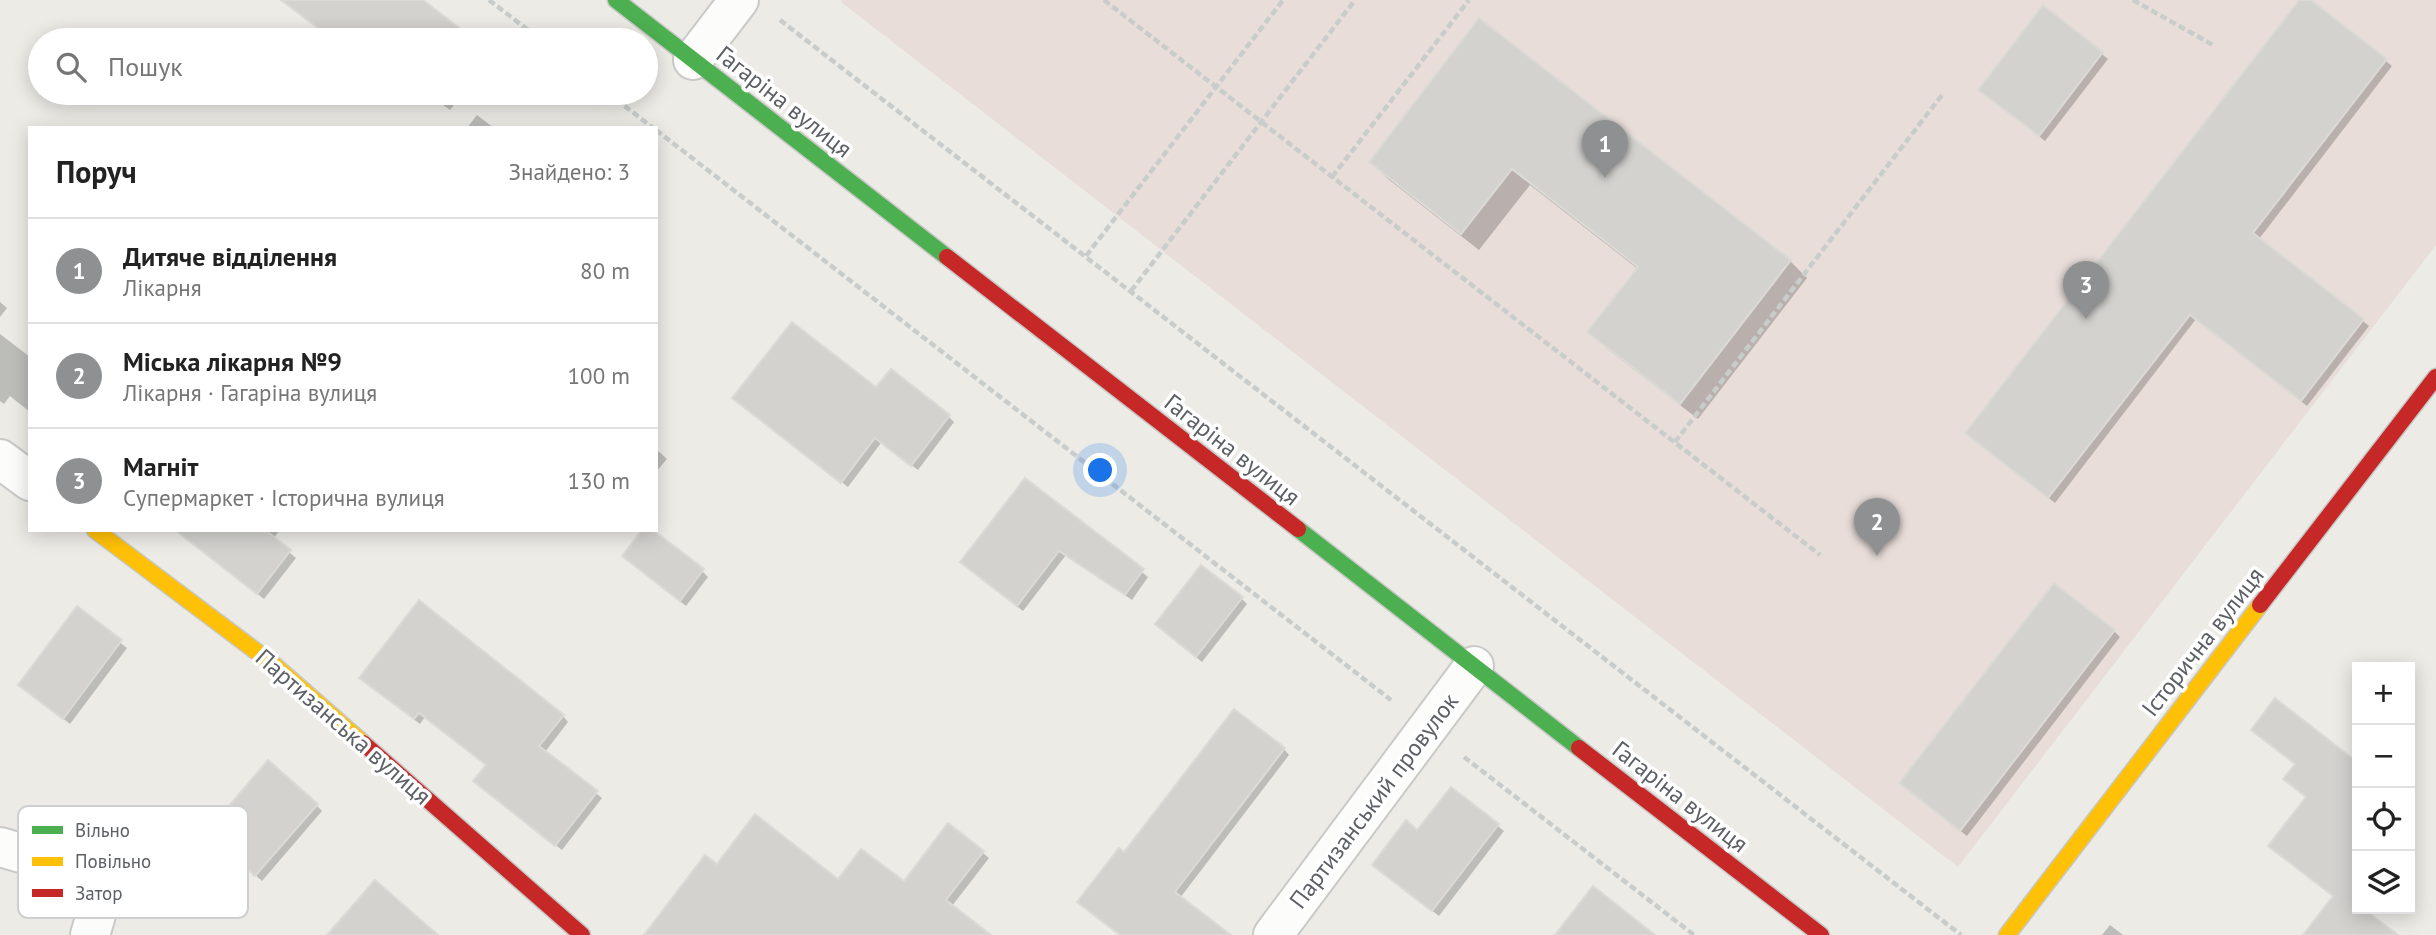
<!DOCTYPE html>
<html lang="uk">
<head>
<meta charset="utf-8">
<style>
	:root { --surface:#fff; --page:#f6f6f6; --text:#222; --muted:#767676; --line:#e0e0e0; --accent:#8e9092 }
	body { margin:0; font-family:"PT Sans",sans-serif; background:var(--page); color:var(--text) }
	.controls { position:absolute; right:21px; bottom:21px; display:grid; overflow:hidden; border-radius:0px; box-shadow:0 4px 18px #0003 }
	.controls button { width:63px; height:63px; display:grid; place-items:center; padding:0; border:0; border-bottom:2px solid var(--line); background:var(--surface); color:var(--text); font:35px sans-serif }
	.you { position:absolute; left:1101px; top:471px; width:24px; height:24px; margin:-18px; border:5px solid #fff; border-radius:50%; background:#1a73e8; box-shadow:0 0 0 10px #1a73e833 }
	.badge { display:grid; place-items:center; width:46px; height:46px; border-radius:50%; background:var(--accent); color:#fff; font-size:23px; font-weight:700 }
	.pin { position:absolute; translate:-50% -58px; filter:drop-shadow(0 2px 4px #0008) }
	.pin::after { content:''; position:absolute; top:37px; width:24px; height:21px; background:inherit; clip-path:polygon(0 0,100% 0,50% 100%) }
	.list { margin:0; padding:0; list-style:none }
	h2 { display:flex; justify-content:space-between; align-items:center; height:91px; margin:0; padding:0 28px; font-size:30px }
	h2 small { font-size:23px; font-weight:400; color:var(--muted) }
	.list li { display:grid; grid-template-columns:46px 1fr auto; gap:21px; align-items:center; box-sizing:border-box; height:105px; padding:0 28px; border-top:2px solid var(--line) }
	.list b { display:block; font-size:26px; white-space:nowrap }
	.list p { margin:0; font-size:23px; white-space:nowrap; color:var(--muted) }
	.list em { font-size:23px; font-style:normal; color:var(--muted) }
	.icon { flex:none; width:38px; height:38px; fill:none; stroke:currentColor; stroke-width:2; stroke-linecap:round; stroke-linejoin:round }
	.map { position:relative; flex:none; width:2436px; height:935px; overflow:hidden }
	.search { position:absolute; background:var(--surface); box-shadow:0 4px 18px #0003; left:28px; top:28px; width:630px; height:77px; display:flex; align-items:center; gap:18px; box-sizing:border-box; padding:0 24px; border-radius:38px; color:var(--muted); font-size:26px }
	.panel { position:absolute; background:var(--surface); box-shadow:0 4px 18px #0003; left:28px; top:126px; width:630px; height:406px; border-radius:0px }
	.map>svg:first-child { display:block }
</style>
</head>
<body>
<div class="map">
<svg width="2436" height="935" viewBox="0 0 2436 935">
	<rect width="100%" height="100%" fill="#ecebe6"/>
	<polygon fill="#e8ddd9" points="842,0 2436,0 2436,245 1958,867 841,2"/>
	<g fill="#0003">
		<polygon points="308,0 420,0 473,40 360,40"/>
		<polygon points="2302,0 2309,0 2392,66 2259,239 2369,326 2307,406 2196,319 2055,503 1973,439"/>
		<polygon points="2044,8 2108,59 2045,141 1986,95"/>
		<polygon points="1480,20 1790,261 1807,278 1698,419 1606,348 1590,332 1638,269 1530,185 1479,250 1388,179 1371,162"/>
		<polygon points="427,93 463,93 450,110"/>
		<polygon points="477,115 494,128 467,128"/>
		<polygon points="0,302 7,308 0,317"/>
		<polygon points="0,334 30,357 30,412 10,396 4,404 0,401"/>
		<polygon points="877,390 949,417 954,422 918,470 881,443 848,487 741,404"/>
		<polygon points="656,449 667,459 656,472"/>
		<polygon points="1026,480 1148,577 1132,600 1066,555 1023,611 968,568"/>
		<polygon points="176,530 280,530 273,539 296,558 264,599"/>
		<polygon points="630,562 702,571 708,577 686,606"/>
		<polygon points="1241,598 1247,604 1202,662 1163,630"/>
		<polygon points="77,609 127,648 70,724 20,685"/>
		<polygon points="2114,631 2120,637 1967,836 1907,789"/>
		<polygon points="367,683 563,716 568,722 545,752 602,798 562,850 481,787 488,765 425,717 420,724"/>
		<polygon points="2275,701 2357,764 2357,881 2345,896 2357,906 2357,909 2361,909 2395,935 2317,935 2335,897 2308,798"/>
		<polygon points="1284,749 1289,755 1180,898 1215,935 1121,935 1124,855"/>
		<polygon points="1451,789 1504,831 1439,916 1380,870 1417,833"/>
		<polygon points="316,805 322,811 262,881 214,838"/>
		<polygon points="949,825 989,858 952,906 989,935 646,935 717,866 838,881 904,884"/>
		<polygon points="2110,925 2123,935 2102,935"/>
	</g>
	<g fill="#d3d2cf" stroke="#dbdad6" stroke-width="2">
		<polygon points="281,0 423,0 475,40 334,40"/>
		<polygon points="2299,0 2311,0 2387,59 2253,233 2364,319 2301,401 2190,315 2048,498 1965,433"/>
		<polygon points="2043,5 2103,52 2039,136 1978,90"/>
		<polygon points="1479,18 1791,260 1680,404 1587,332 1638,267 1512,169 1461,234 1369,162"/>
		<polygon points="792,322 876,387 891,369 950,415 911,466 875,438 841,483 732,398"/>
		<polygon points="1025,478 1144,569 1125,595 1059,551 1017,606 960,562"/>
		<polygon points="175,530 265,530 291,550 257,594"/>
		<polygon points="642,530 653,530 704,569 680,601 622,556"/>
		<polygon points="1201,565 1243,597 1196,657 1155,624"/>
		<polygon points="2054,583 2115,630 1960,831 1899,783"/>
		<polygon points="419,600 564,715 539,746 598,791 555,846 473,781 486,765 419,713 414,719 359,678"/>
		<polygon points="77,606 122,640 63,719 18,685"/>
		<polygon points="2275,698 2357,762 2357,909 2364,909 2398,935 2303,935 2333,896 2268,846 2306,797 2283,779 2295,764 2251,730"/>
		<polygon points="1234,709 1285,748 1175,892 1231,935 1120,935 1077,902 1119,848 1124,852"/>
		<polygon points="268,760 318,804 255,876 206,833"/>
		<polygon points="1451,787 1499,824 1432,911 1372,865 1406,820 1417,830"/>
		<polygon points="755,814 838,879 861,849 904,881 948,823 984,851 946,900 991,935 644,935 705,855 717,864"/>
		<polygon points="375,880 438,935 327,935"/>
		<polygon points="1593,886 1655,935 1555,935"/>
	</g>
	<g fill="none" stroke-linecap="round" stroke-linejoin="round">
		<g stroke="#c9c9c8" stroke-width="42">
			<g id="street">
				<polyline points="693,60 739,0"/>
				<polyline points="0,459 30,481"/>
				<polyline points="0,847 107,878 90,935"/>
				<polyline points="1273,935 1474,666"/>
			</g>
		</g>
		<g stroke="#c7c8c6" stroke-width="19">
			<g id="fast">
				<polyline points="616,0 947,257"/>
				<polyline points="1298,529 1579,748"/>
			</g>
		</g>
		<g stroke="#c7c8c6" stroke-width="19">
			<g id="slow">
				<polyline points="95,530 273,664 363,743"/>
				<polyline points="2007,935 2260,605"/>
			</g>
		</g>
		<g stroke="#c7c8c6" stroke-width="19">
			<g id="jam">
				<polyline points="947,257 1298,529"/>
				<polyline points="2260,605 2436,377"/>
				<polyline points="363,743 582,935"/>
				<polyline points="1579,748 1821,935"/>
			</g>
		</g>
		<g stroke="#c8ccca" stroke-width="4.5" stroke-dasharray="7 3.5" stroke-linecap="butt">
			<polyline points="489,0 541,40"/>
			<polyline points="1104,0 1820,555"/>
			<polyline points="2133,0 2213,45"/>
			<polyline points="780,20 1961,935"/>
			<polyline points="608,93 653,128"/>
			<polyline points="656,130 1391,700"/>
			<polyline points="1332,177 1469,0"/>
			<polyline points="1086,256 1283,0"/>
			<polyline points="1131,291 1355,0"/>
			<polyline points="1675,442 1942,95"/>
			<polyline points="1464,757 1694,935"/>
		</g>
		<use href="#street" stroke="#fcfcfb" stroke-width="38"/>
		<use href="#fast" stroke="#4caf50" stroke-width="16"/>
		<use href="#slow" stroke="#ffc107" stroke-width="16"/>
		<use href="#jam" stroke="#c62828" stroke-width="16"/>
	</g>
	<g text-anchor="middle" stroke-width="7" stroke-linejoin="round" paint-order="stroke">
		<g font-size="24" fill="#5c5f64" stroke="#fff">
			<text transform="translate(784 102) rotate(38)" y="8">Гагаріна вулиця</text>
			<text transform="translate(1232 450) rotate(38)" y="8">Гагаріна вулиця</text>
			<text transform="translate(2203 642) rotate(-52)" y="8">Історична вулиця</text>
			<text transform="translate(343 727) rotate(41)" y="8">Партизанська вулиця</text>
			<text transform="translate(1680 797) rotate(38)" y="8">Гагаріна вулиця</text>
			<text transform="translate(1374 801) rotate(-53)" y="8">Партизанський провулок</text>
		</g>
	</g>
	<rect x="18" y="806" width="230" height="112" rx="10" fill="#fff" stroke="#cecfd0" stroke-width="2"/>
	<rect x="32" y="826" width="31" height="8" fill="#4caf50"/>
	<rect x="32" y="857" width="31" height="9" fill="#ffc107"/>
	<rect x="32" y="889" width="31" height="8" fill="#c62828"/>
	<g font-size="19" fill="#5c5f64">
		<text x="75" y="837">Вільно</text>
		<text x="75" y="868">Повільно</text>
		<text x="75" y="900">Затор</text>
	</g>
</svg>
<div class="controls">
<button>+</button>
<button>−</button>
<button><svg class="icon" aria-label="locate" viewBox="0 0 24 24"><circle cx="12" cy="12" r="6"/><path d="M12 2v4M12 18v4M2 12h4M18 12h4"/></svg></button>
<button><svg class="icon" aria-label="layers" viewBox="0 0 24 24"><path d="M12 4l9 5-9 5-9-5zM3 14l9 5 9-5"/></svg></button>
</div>
<div class="you"></div>
<div class="pin badge" style="left:1605px;top:178px">1</div>
<div class="pin badge" style="left:1877px;top:556px">2</div>
<div class="pin badge" style="left:2086px;top:319px">3</div>
<div class="search"><svg class="icon" aria-label="search" viewBox="0 0 24 24"><circle cx="10" cy="10" r="6"/><path d="M15 15l6 6"/></svg>Пошук</div>
<section class="panel">
<h2>Поруч<small>Знайдено: 3</small></h2>
<ul class="list">
<li><span class="badge">1</span><div><b>Дитяче відділення</b><p>Лікарня</p></div><em>80 m</em></li>
<li><span class="badge">2</span><div><b>Міська лікарня №9</b><p>Лікарня · Гагаріна вулиця</p></div><em>100 m</em></li>
<li><span class="badge">3</span><div><b>Магніт</b><p>Супермаркет · Історична вулиця</p></div><em>130 m</em></li>
</ul>
</section>
</div>
</body>
</html>
